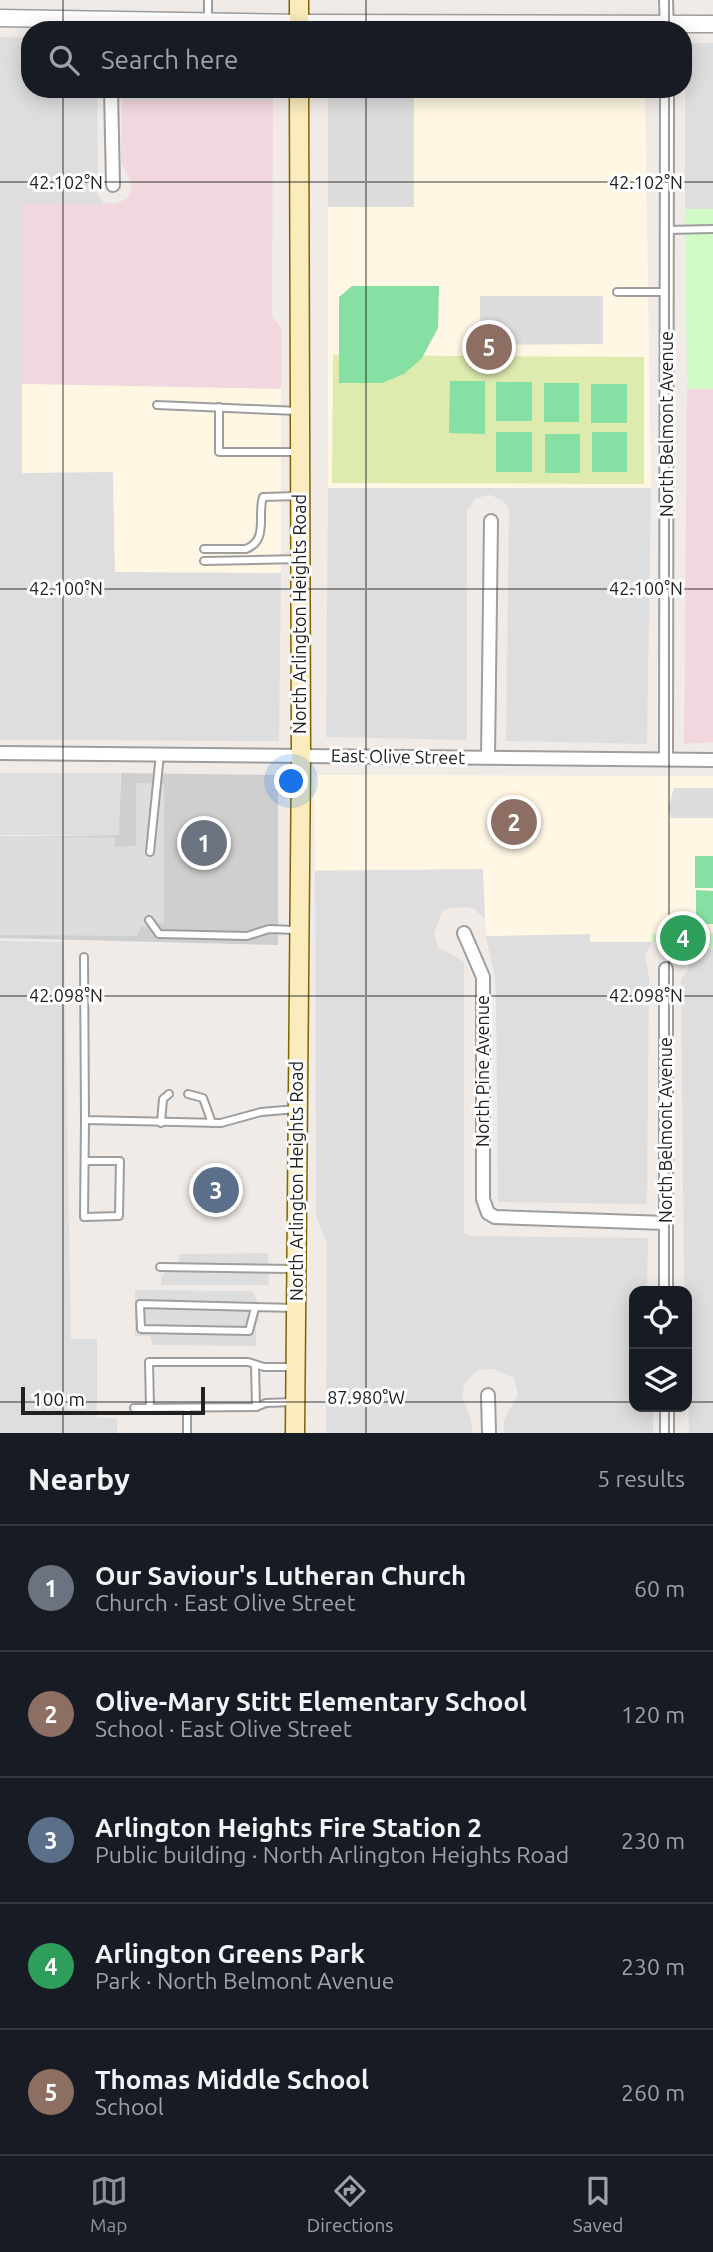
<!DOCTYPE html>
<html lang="en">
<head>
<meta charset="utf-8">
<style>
	:root { --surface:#171b24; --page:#20242c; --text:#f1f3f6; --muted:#9ea1a6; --line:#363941; --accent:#8c9099 }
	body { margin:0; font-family:Ubuntu,sans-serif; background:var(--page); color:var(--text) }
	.controls { position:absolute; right:21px; bottom:21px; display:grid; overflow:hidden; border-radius:14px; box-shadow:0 4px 18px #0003 }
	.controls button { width:63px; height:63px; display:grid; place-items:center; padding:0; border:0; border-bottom:2px solid var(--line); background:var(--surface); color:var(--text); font:35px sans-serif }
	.scale { position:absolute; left:21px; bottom:18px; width:184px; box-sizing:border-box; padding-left:7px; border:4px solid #212121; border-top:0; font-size:19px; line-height:24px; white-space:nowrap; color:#212121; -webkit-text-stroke:5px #fff; paint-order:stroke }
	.you { position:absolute; left:292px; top:782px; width:24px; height:24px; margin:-18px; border:5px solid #fff; border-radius:50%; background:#1a73e8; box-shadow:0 0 0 10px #1a73e833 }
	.badge { display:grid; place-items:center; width:46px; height:46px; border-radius:50%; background:var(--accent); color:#fff; font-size:23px; font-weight:700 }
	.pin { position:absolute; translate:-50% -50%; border:4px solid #fff; box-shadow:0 2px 7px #0006 }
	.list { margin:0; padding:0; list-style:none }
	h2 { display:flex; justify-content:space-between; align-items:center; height:91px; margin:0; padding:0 28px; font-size:30px }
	h2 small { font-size:23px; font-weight:400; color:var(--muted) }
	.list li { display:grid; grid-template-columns:46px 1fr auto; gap:21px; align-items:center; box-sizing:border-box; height:126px; padding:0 28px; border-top:2px solid var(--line) }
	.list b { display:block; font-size:26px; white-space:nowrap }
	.list p { margin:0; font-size:23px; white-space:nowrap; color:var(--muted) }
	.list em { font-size:23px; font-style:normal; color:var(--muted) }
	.icon { flex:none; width:38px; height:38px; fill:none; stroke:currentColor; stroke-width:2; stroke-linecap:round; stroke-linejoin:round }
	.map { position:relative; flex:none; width:713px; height:1433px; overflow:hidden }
	.search { position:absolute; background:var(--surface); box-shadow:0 4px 18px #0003; left:21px; right:21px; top:21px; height:77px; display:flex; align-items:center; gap:18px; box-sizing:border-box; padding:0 24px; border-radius:28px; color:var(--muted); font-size:26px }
	.sheet { height:721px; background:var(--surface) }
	nav { display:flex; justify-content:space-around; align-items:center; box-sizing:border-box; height:98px; border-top:2px solid var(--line); background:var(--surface); font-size:19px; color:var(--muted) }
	nav a { display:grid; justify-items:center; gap:4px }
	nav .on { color:var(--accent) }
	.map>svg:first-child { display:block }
</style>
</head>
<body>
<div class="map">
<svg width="713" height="1433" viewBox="0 0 713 1433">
	<rect width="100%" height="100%" fill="#f1ebe8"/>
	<g fill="#dfdede">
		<polygon points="0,37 30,38 30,89 97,89 98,174 95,190 103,202 103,205 22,204 22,473 113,471 115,572 281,573 279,741 0,740"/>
		<rect x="685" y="43" width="28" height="166"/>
		<rect x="122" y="89" width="151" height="11"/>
		<polygon points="328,488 651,488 647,744 506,741 509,509 502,500 490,495 476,498 467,510 467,740 326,737"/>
		<rect x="0" y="773" width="120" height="62"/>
		<polygon points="483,869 485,919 474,909 467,907 450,908 442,912 434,934 438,947 464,962 464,1232 469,1236 648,1238 647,1291 634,1291 634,1407 653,1407 653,1433 504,1433 504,1420 518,1395 514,1378 494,1369 478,1370 465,1383 462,1396 470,1417 473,1433 326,1433 327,1243 316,1216 315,871"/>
		<polygon points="590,934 591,942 652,942 645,956 649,976 647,1204 498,1202 496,1003 495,978 486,936"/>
		<polygon points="0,941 64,942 71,1339 97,1339 97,1418 117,1418 117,1433 0,1433"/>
		<polygon points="682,949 713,949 713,1433 689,1433 687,1291 684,1291 681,980 688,970 689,961"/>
	</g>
	<g fill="#f2d7de">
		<polygon points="122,100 273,100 272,317 282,329 281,389 22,384 22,203 102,205 103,202 115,204 126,199 131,193 131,181 121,163"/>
		<polygon points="687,389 713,389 713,742 684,744"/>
	</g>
	<g fill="#fff7e3">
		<polygon points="328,89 645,89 651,488 328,488"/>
		<polygon points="22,384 281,389 281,573 115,572 113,472 22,473"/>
		<polygon points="314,775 713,776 713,933 653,934 652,942 590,942 590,934 486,936 483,869 315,870"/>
	</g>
	<polygon fill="#cfcfcf" points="121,773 278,775 278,945 0,938 0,837 119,835"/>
	<polygon fill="#deebae" points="333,355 644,357 644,484 332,483"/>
	<g fill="#d1fac6">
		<polygon points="685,209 713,209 713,389 687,389"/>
		<polygon points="713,933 713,949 682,949 677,942 652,942 652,934"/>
	</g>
	<g fill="#86e0a3">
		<polygon points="352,286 439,286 438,328 422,358 404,374 382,383 339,383 339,297"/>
		<polygon points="450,381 485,381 485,434 449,433"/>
		<rect x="496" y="382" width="36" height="39"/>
		<rect x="544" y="383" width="35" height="39"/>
		<rect x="591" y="384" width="36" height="39"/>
		<rect x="496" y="432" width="36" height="40"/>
		<rect x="592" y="432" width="35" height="40"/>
		<rect x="545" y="434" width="35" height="39"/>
		<rect x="695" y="856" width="18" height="32"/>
		<polygon points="696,890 713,891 713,924 696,924"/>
	</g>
	<g fill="#ddd">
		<rect x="328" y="89" width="86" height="118"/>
		<polygon points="480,296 603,296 603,344 487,345 486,332 480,320"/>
		<polygon points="136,783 164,784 164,923 141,927 137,936 0,935 0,836 115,838 115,847 136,846"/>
		<polygon points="674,788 713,788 713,818 671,818 668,808"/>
		<polygon points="268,1253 269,1285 161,1285 161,1276 179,1261 179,1254"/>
		<polygon points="135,1290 252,1291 258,1302 259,1320 256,1325 256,1346 153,1345 150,1336 135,1336"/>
	</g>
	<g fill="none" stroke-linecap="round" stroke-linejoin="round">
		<g stroke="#9e9e9e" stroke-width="10">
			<g id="service">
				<polyline points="208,19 208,0"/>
				<polyline points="667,230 713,229"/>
				<polyline points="617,292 667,292"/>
				<polyline points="157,405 298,411"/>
				<polyline points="219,407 219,452 298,452"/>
				<path d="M204 549H246C269 540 257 515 263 497L298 496"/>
				<polyline points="204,561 300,559"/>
				<polyline points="150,852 160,754"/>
				<polyline points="149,920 159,934 247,936 269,929 296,930"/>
				<polyline points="84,957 85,1120 221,1123 261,1112 296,1109"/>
				<polyline points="188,1094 203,1098 212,1123"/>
				<polyline points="161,1123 163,1099 169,1094"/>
				<polyline points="85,1161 120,1161 119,1216 84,1217 85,1120"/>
				<polyline points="160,1267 295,1269"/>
				<polyline points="255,1308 249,1331 141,1329 140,1304 295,1308"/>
				<polyline points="255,1365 256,1407"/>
				<polyline points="134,1408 256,1407 266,1403 293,1402"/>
				<polyline points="150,1408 149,1362 248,1362 264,1367 294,1367"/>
				<polyline points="187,1433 187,1408"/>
			</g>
		</g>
		<g stroke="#9e9e9e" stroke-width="16">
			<g id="minor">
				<polyline points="666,0 667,30"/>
				<polyline points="111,89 113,185"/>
				<polyline points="0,753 713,760"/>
				<polyline points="488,757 491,521"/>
				<polyline points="666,759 667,89"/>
				<polyline points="464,933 483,977 483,1199 488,1213 495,1217 666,1223"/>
				<polyline points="666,969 666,1291"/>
				<polyline points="488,1395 489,1433"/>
				<polyline points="667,1407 667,1433"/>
			</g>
		</g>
		<g stroke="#9e9e9e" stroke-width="19">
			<polyline id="tertiary" points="0,18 299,23 713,24"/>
		</g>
		<g stroke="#7c6604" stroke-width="21">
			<g id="secondary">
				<polyline points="299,30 299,0"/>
				<polyline points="295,1433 301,756 299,89"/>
			</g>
		</g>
		<use href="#service" stroke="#fff" stroke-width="6"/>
		<use href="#minor" stroke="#fff" stroke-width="12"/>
		<use href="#tertiary" stroke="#fff" stroke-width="16"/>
		<use href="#secondary" stroke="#faecbd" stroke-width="18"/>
	</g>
	<path fill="none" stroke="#212121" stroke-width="2" stroke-opacity="0.45" d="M63 0V30M366 0V30M669 0V30M63 89V1433M366 89V1433M669 89V1291M0 182H713M0 589H713M0 996H713M0 1402H634M687 1402H713M669 1407V1433"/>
	<g text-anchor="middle" stroke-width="6" stroke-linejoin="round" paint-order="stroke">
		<g font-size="18" fill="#212121" stroke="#fff">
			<text transform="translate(667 424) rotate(-90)" y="6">North Belmont Avenue</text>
			<text transform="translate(300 614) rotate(-90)" y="6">North Arlington Heights Road</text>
			<text transform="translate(398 757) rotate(1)" y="6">East Olive Street</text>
			<text transform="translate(483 1071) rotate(-90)" y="6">North Pine Avenue</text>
			<text transform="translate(666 1130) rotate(-90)" y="6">North Belmont Avenue</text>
			<text transform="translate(297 1181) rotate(-90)" y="6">North Arlington Heights Road</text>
		</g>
	</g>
	<g font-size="18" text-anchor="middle" fill="#212121" stroke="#fff" stroke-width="6" stroke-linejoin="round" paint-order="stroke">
		<text x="66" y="189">42.102°N</text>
		<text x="646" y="189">42.102°N</text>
		<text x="66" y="595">42.100°N</text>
		<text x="646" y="595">42.100°N</text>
		<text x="66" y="1002">42.098°N</text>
		<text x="646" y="1002">42.098°N</text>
		<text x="366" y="1404">87.980°W</text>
	</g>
</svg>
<div class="controls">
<button><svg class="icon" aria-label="locate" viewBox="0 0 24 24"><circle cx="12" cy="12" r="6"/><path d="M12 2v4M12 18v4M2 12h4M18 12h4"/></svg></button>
<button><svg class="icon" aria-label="layers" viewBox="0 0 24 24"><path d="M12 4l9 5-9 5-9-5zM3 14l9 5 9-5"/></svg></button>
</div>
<div class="scale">100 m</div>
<div class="you"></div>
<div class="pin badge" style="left:204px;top:843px;background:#6b7280">1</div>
<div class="pin badge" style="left:514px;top:822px;background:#8d6e63">2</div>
<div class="pin badge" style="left:216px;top:1190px;background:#5c6f8a">3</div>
<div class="pin badge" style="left:683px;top:938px;background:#2e9e5b">4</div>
<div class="pin badge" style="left:489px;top:347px;background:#8d6e63">5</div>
<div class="search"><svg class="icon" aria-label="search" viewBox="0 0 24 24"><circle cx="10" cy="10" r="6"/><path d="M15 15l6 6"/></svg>Search here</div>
</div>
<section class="sheet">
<h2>Nearby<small>5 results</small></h2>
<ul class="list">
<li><span class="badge" style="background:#6b7280">1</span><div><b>Our Saviour's Lutheran Church</b><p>Church · East Olive Street</p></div><em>60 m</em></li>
<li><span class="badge" style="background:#8d6e63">2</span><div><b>Olive-Mary Stitt Elementary School</b><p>School · East Olive Street</p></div><em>120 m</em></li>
<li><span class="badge" style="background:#5c6f8a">3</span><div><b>Arlington Heights Fire Station 2</b><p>Public building · North Arlington Heights Road</p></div><em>230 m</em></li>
<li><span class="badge" style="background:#2e9e5b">4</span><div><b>Arlington Greens Park</b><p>Park · North Belmont Avenue</p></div><em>230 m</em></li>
<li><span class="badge" style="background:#8d6e63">5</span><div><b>Thomas Middle School</b><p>School</p></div><em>260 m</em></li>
</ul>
</section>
<nav>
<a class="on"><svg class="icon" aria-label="map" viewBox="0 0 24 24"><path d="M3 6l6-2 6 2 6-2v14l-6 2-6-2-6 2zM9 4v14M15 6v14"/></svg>Map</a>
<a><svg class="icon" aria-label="directions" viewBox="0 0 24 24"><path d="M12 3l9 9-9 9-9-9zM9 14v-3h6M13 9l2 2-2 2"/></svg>Directions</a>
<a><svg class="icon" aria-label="saved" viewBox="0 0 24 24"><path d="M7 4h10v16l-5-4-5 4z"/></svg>Saved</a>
</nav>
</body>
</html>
